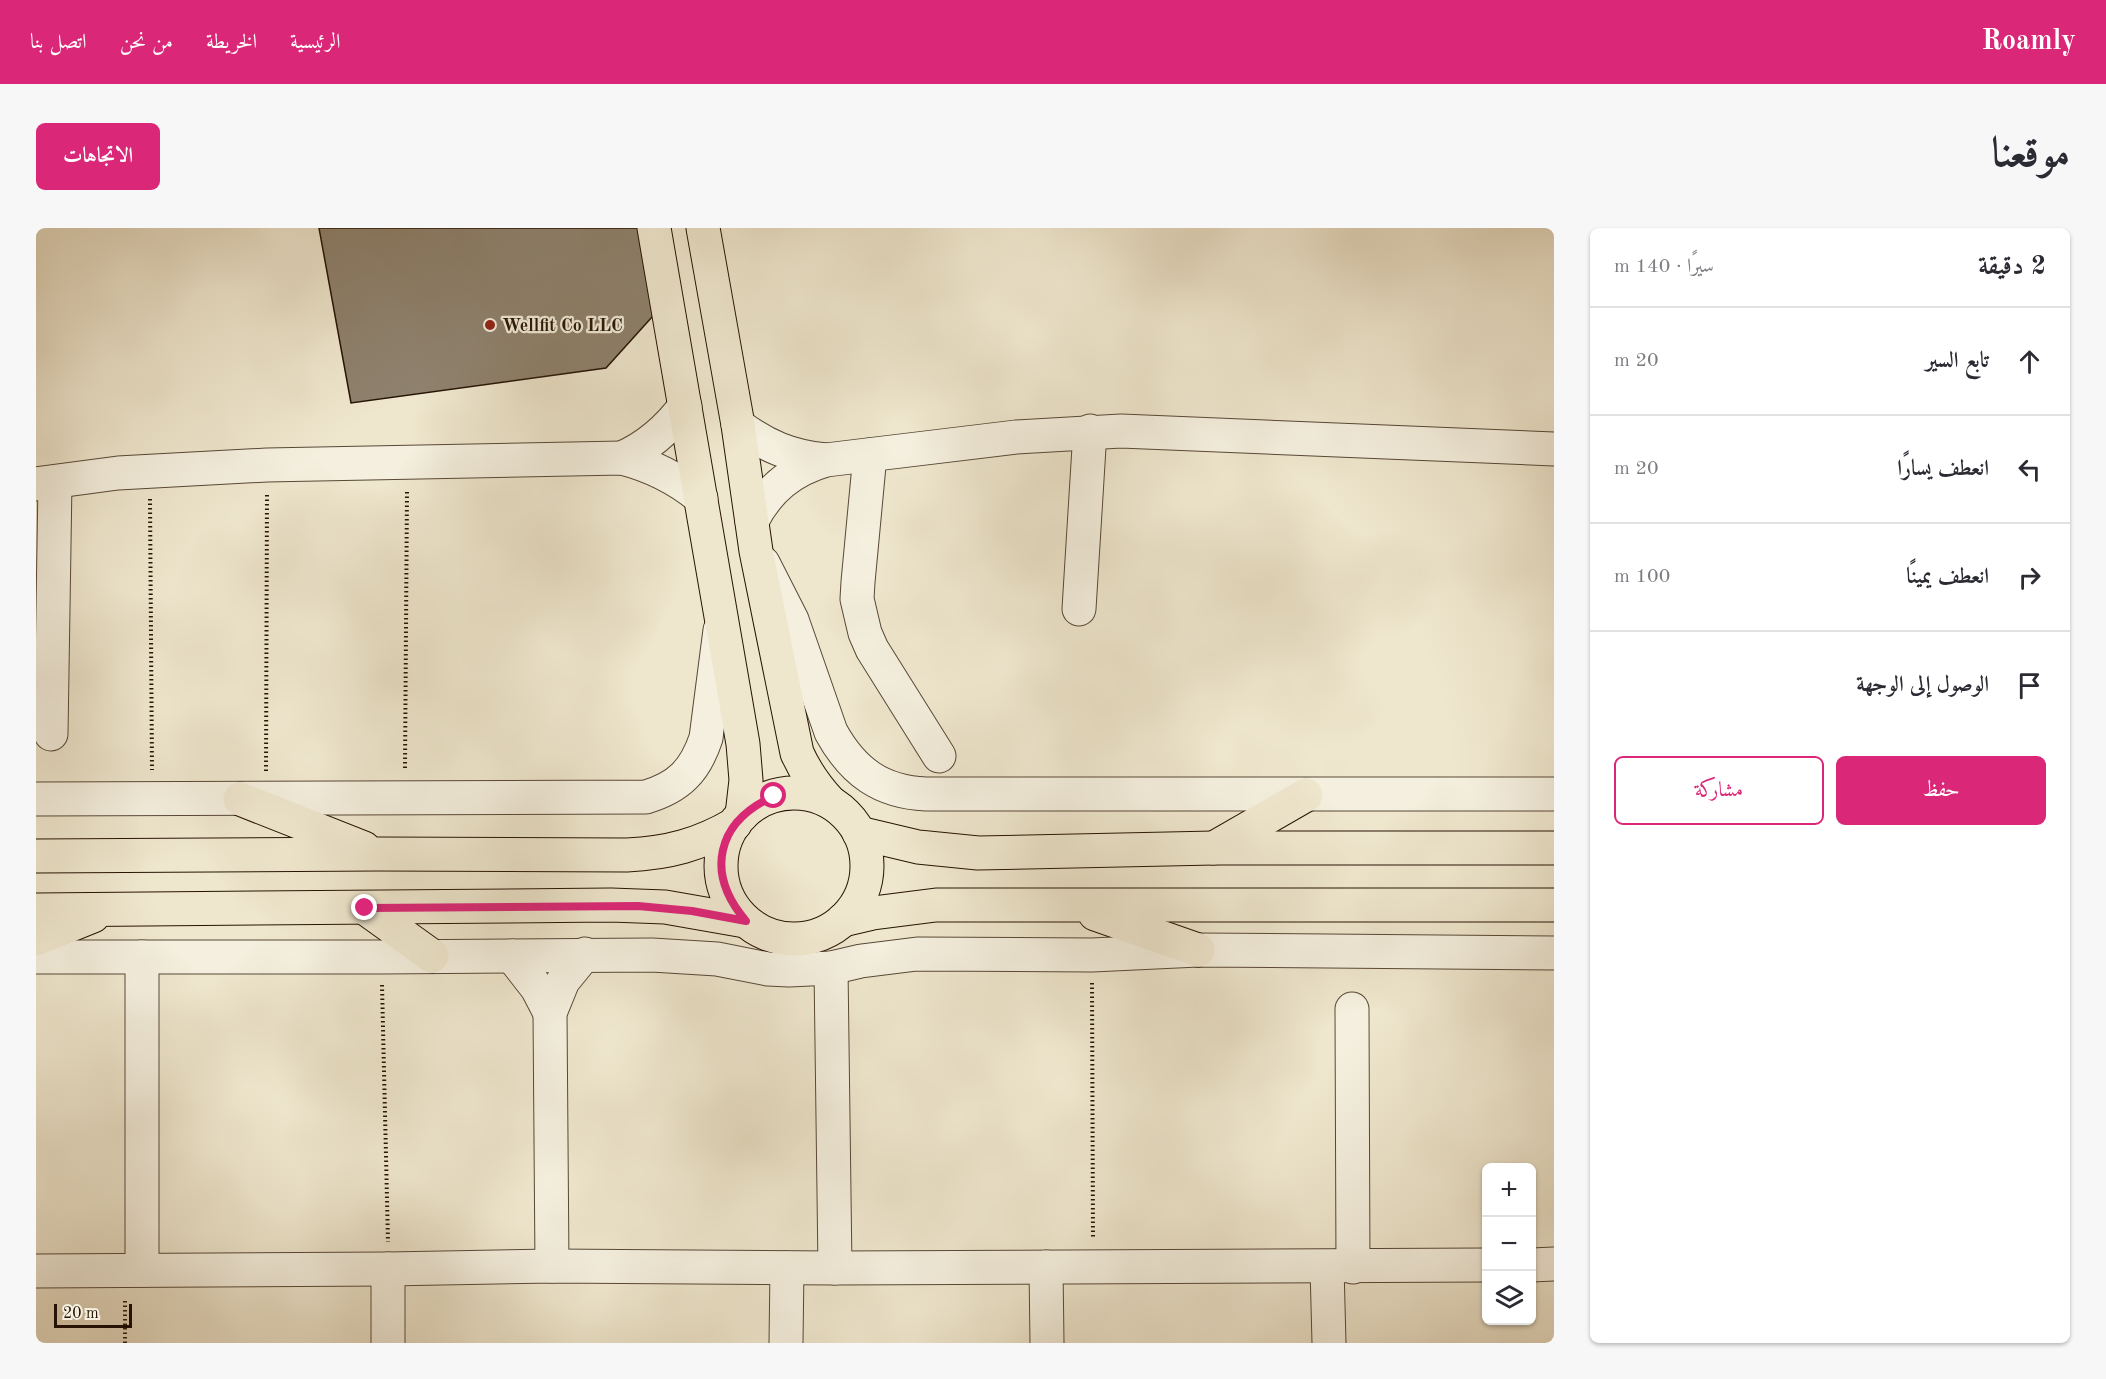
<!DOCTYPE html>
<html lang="ar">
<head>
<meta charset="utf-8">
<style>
	:root { --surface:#fff; --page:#f7f7f7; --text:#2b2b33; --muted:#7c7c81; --line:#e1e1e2; --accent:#db2777 }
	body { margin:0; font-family:"Old Standard TT",Amiri,serif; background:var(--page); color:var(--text); direction:rtl }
	.controls { position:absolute; right:18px; bottom:18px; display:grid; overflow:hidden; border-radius:9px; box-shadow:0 2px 4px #0004 }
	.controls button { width:54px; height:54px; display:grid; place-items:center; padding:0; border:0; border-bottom:2px solid var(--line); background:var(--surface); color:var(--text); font:30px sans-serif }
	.scale { position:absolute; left:18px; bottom:15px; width:78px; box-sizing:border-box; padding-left:6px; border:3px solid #261304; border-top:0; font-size:16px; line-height:21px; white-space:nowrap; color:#261304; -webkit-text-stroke:4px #f4efde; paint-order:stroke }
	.stop { position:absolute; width:18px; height:18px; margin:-14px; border:4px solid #db2777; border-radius:50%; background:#fff }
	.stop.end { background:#db2777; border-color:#fff; box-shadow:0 2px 6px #0008 }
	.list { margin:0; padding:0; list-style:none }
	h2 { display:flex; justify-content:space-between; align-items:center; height:78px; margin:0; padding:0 24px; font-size:26px }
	h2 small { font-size:20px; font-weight:400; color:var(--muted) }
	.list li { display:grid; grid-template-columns:39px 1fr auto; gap:18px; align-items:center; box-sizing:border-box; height:108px; padding:0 24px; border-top:2px solid var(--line) }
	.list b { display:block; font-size:22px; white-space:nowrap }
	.list em { font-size:20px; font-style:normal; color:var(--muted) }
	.actions { display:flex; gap:12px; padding:18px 24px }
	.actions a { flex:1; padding:14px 0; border:2px solid var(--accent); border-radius:9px; text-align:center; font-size:21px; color:var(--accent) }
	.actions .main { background:var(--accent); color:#fff }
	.icon { flex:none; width:33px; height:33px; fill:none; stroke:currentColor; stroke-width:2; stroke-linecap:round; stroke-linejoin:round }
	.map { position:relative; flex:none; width:1518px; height:1115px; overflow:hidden; direction:ltr; border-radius:9px }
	header { display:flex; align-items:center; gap:36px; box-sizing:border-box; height:84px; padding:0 30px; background:var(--accent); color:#fff }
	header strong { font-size:28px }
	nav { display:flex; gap:33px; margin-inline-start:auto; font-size:21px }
	.intro { display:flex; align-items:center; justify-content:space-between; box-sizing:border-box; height:144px; padding:0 36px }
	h1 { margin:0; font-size:42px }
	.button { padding:15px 27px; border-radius:9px; background:var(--accent); color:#fff; font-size:21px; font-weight:700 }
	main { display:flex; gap:36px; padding:0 36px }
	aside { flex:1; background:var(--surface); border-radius:9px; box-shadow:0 2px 4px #0004 }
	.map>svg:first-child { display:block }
</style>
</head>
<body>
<header>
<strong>Roamly</strong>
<nav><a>الرئيسية</a><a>الخريطة</a><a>من نحن</a><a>اتصل بنا</a></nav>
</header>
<div class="intro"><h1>موقعنا</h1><a class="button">الاتجاهات</a></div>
<main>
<aside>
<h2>2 دقيقة<small>سيرًا · 140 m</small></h2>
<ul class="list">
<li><svg class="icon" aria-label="ahead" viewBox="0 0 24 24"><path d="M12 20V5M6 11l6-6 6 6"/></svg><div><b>تابع السير</b></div><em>20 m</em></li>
<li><svg class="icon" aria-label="left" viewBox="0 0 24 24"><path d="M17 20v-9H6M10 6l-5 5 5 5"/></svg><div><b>انعطف يسارًا</b></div><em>20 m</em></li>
<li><svg class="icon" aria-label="right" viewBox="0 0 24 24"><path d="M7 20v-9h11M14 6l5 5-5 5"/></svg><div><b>انعطف يمينًا</b></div><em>100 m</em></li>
<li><svg class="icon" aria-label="arrive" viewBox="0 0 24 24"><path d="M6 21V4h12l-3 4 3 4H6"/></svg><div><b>الوصول إلى الوجهة</b></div></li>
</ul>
<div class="actions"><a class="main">حفظ</a><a>مشاركة</a></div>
</aside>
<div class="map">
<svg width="1518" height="1115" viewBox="0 0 1518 1115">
	<rect width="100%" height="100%" fill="#eee6cd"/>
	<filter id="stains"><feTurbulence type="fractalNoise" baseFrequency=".00333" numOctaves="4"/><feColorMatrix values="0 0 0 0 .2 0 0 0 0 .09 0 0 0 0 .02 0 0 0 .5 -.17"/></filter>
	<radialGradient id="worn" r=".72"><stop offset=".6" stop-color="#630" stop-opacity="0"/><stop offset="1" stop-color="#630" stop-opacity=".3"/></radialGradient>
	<polygon fill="#8e816d" stroke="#261304" stroke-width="1.5" points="283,0 611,0 625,79 570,140 315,175"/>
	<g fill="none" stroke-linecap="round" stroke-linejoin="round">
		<g stroke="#584836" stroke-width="35">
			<g id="minor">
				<path d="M702 197C729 218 756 229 790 232"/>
				<polyline points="834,227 822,354 821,371 829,405 836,421 903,528"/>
				<path d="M586 230C613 218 632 201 649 178"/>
				<path d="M0 256 82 245 231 237 586 230C617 238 641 250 665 270"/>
				<path d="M716 293C732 261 756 242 790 232L980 209 1085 203 1518 221"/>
				<path d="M727 335 756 392 795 504C817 544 845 564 890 566H1518"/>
				<polyline points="1043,381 1054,203"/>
				<polyline points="15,506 19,254"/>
				<path d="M0 571 610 569C643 559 659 543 670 510L684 402"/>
				<polyline points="476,728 501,760 514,785"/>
				<polyline points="0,729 345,729 616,727 681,731 732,741 753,742 795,740 825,733 881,726 1056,727 1162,722 1518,725"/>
				<polyline points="795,740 799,1040"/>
				<polyline points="1316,781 1317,1039"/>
				<polyline points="1496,1037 1518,1036"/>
				<polyline points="516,1038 514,785 527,753 549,726"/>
				<polyline points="1010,1039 1011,1115"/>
				<polyline points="1291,1039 1293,1115"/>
				<polyline points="352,1041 352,1115"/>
				<polyline points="106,1042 106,729"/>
				<polyline points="0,1043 352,1041 516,1038 799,1040 1450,1037"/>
				<polyline points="750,1115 751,1040"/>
			</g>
		</g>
		<g stroke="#261304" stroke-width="35">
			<g id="major">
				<polyline points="618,0 707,516 710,552 706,587"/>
				<path d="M667 0 702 197 720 323 761 525C770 545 780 559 794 574"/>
				<circle cx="758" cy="638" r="73"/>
				<polyline points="204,571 328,620"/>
				<polyline points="823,605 882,619 942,625 1178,620 1518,620"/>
				<polyline points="1178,620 1270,567"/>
				<path d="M0 628 343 626 591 627C632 625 663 617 699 596"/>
				<polyline points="329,680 396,728"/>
				<polyline points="0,682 575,677 629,679 709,693"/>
				<polyline points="1059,686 1162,722"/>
				<polyline points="807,692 837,685 900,677 1518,677"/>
				<polyline points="0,711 57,688"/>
			</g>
		</g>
		<g stroke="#261304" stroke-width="4" stroke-dasharray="1.5 3" stroke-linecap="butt">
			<polyline points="114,271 116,542"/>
			<polyline points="369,540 371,262"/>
			<polyline points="230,543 231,265"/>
			<polyline points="1056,755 1057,1011"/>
			<polyline points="346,757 352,1014"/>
			<polyline points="89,1115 89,1070"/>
		</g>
		<use href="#minor" stroke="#f4efde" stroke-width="33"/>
		<use href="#major" stroke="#eee6cd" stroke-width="33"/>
	</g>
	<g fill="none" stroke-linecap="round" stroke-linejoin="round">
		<path stroke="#db2777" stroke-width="8" d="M329 680 602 678 656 683 710 693C669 645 680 594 738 568"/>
	</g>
	<circle fill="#8f2418" stroke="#f4efde" stroke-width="2" cx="454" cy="97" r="6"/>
	<g text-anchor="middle" stroke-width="4.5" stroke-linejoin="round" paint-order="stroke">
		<g font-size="18" font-weight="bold" fill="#261304" stroke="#f4efde" text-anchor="start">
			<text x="466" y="103">Wellfit Co LLC</text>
		</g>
	</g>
	<rect width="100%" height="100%" filter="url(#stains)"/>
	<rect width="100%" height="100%" fill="url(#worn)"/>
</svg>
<div class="controls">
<button>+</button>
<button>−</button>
<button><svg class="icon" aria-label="layers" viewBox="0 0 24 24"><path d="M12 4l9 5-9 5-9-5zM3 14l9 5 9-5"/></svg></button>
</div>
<div class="scale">20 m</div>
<div class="stop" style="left:738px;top:568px"></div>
<div class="stop end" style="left:329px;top:680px"></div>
</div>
</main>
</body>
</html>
